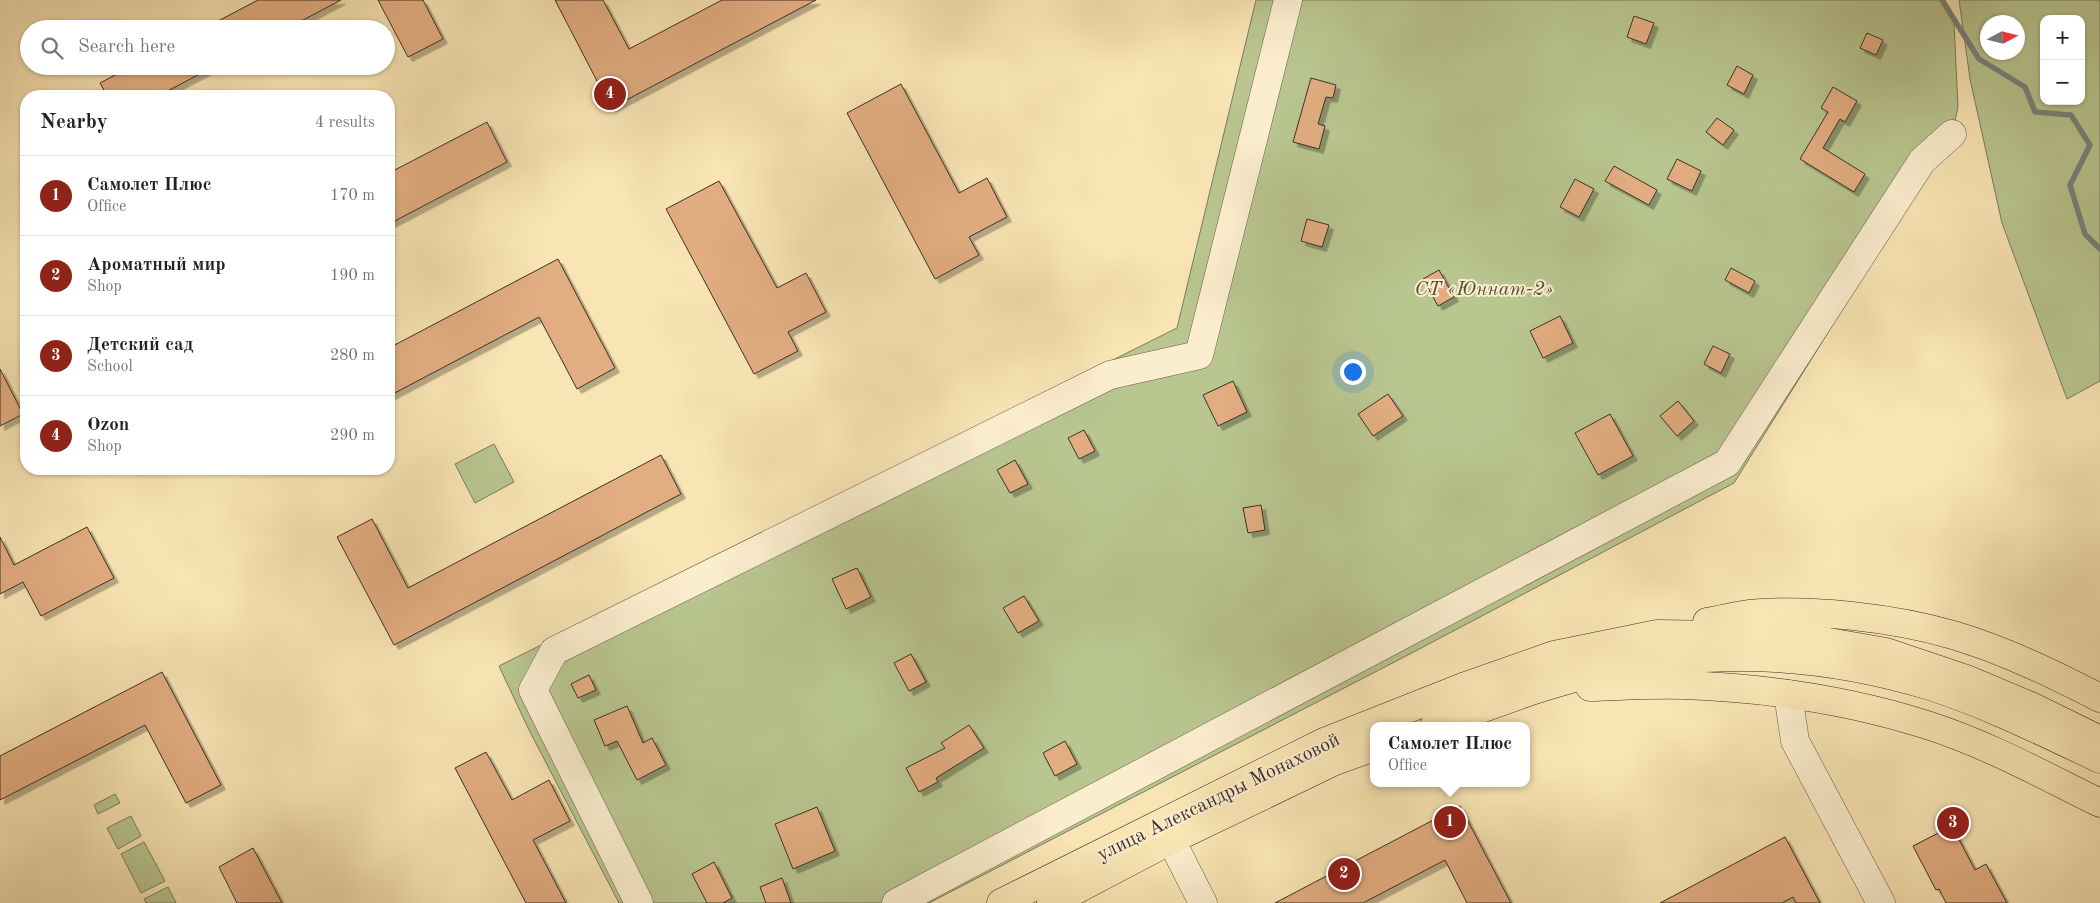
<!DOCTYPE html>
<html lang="en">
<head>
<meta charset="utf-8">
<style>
	:root { --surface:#fff; --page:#f6f6f6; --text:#222; --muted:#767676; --line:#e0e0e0; --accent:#8f2418 }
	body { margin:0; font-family:"Old Standard TT",serif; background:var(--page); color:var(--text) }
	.controls { position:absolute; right:15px; top:15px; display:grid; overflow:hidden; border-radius:10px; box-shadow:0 1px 4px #0004 }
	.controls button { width:45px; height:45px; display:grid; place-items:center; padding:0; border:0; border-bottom:1px solid var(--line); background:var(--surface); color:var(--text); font:25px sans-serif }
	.compass { position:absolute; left:1980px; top:15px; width:45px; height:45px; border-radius:50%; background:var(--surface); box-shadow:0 1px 4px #0004; rotate:83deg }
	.you { position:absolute; left:1352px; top:371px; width:18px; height:18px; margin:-12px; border:4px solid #fff; border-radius:50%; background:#1a73e8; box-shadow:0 0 0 8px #1a73e833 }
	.badge { display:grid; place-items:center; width:32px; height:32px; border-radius:50%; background:var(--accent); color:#fff; font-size:16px; font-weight:700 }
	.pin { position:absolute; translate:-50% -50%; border:2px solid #fff; box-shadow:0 1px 5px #0006 }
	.popup { position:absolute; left:1370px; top:722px; width:160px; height:65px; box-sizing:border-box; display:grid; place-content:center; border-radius:10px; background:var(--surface); filter:drop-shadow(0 1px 4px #0005); font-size:16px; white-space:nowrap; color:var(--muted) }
	.popup b { font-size:19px; color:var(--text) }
	.popup::after { content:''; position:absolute; left:50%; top:100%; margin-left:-10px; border:10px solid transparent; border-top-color:var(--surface) }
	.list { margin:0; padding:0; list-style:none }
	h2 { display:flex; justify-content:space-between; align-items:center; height:65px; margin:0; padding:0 20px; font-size:21px }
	h2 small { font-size:16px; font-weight:400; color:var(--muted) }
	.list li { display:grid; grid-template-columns:32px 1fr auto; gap:15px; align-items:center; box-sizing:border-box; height:80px; padding:0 20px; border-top:1px solid var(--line) }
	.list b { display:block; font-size:19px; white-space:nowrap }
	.list p { margin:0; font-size:16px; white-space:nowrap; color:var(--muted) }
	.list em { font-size:16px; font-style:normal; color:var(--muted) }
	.icon { flex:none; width:28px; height:28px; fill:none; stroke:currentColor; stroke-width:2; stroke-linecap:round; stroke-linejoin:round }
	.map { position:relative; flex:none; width:2100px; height:903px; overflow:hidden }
	.search { position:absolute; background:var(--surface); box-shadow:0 1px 4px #0004; left:20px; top:20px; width:375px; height:55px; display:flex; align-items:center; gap:12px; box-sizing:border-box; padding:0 18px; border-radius:28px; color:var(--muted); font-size:19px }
	.panel { position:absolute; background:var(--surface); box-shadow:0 1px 4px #0004; left:20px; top:90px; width:375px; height:385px; border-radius:20px }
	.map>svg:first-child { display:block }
</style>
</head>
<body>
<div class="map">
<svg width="2100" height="903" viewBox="0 0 2100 903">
	<defs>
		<filter id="shadow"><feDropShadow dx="4.5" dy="4.5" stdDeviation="0" flood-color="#0004"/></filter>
	</defs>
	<rect width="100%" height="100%" fill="#f9e5b4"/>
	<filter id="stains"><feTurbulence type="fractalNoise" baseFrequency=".004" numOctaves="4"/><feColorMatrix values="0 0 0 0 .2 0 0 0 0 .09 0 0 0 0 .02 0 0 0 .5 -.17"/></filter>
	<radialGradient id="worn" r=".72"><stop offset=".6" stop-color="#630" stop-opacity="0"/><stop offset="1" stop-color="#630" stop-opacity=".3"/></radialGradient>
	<g fill="#b9c690" stroke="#7a7a5c" fill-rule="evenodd">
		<polygon points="1256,0 1945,0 1954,23 1958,107 1952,134 1734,483 1406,656 929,903 619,903 529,730 499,666 1177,328"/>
		<path d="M1959 0H2100V381L2067 399 2002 223 1970 79ZM2044 19H2081V101H2044ZM1988 22H2018V52H1988Z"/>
		<polygon points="494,444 514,482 475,503 455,464"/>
		<polygon points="115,794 120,803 98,814 94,805"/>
		<polygon points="131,816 141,836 118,849 107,828"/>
		<polygon points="144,842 165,881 141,893 121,854"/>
		<polygon points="168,887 176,903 146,903 144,899"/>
	</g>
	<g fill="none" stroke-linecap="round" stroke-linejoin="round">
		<polyline stroke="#78847d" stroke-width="5.5" points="1942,0 1979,59 2025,87 2035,112 2071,115 2090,145 2070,185 2085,234 2100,249"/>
	</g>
	<g fill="#e2ae81" stroke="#3c2f29" filter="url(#shadow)">
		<polygon points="258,0 341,0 286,29 203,29"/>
		<polygon points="378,0 423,0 443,39 408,57"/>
		<polygon points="555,0 603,0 629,49 722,0 816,0 611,108"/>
		<polygon points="1634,16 1654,23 1646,44 1627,37"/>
		<polygon points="1867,33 1883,40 1876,55 1860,48"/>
		<polygon points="132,66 215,66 158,96 107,96 100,83"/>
		<polygon points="1737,66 1753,75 1744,94 1727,85"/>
		<polygon points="1311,78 1336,85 1333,98 1326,97 1318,124 1325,126 1319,149 1293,142"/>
		<polygon points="901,84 959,193 987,178 1007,217 969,237 979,255 935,279 847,113"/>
		<polygon points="1833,87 1857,101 1845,122 1840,119 1823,148 1865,174 1854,192 1800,159 1828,112 1821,108"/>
		<polygon points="1717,118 1734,130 1723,145 1706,132"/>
		<polygon points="487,122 507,162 389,224 389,173"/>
		<polygon points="1677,159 1701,171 1692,191 1667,179"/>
		<polygon points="1614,166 1657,190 1649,205 1605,181"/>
		<polygon points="1575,179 1594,189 1579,217 1560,207"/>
		<polygon points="719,181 777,288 806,273 826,312 788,332 798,351 754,374 666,209"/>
		<polygon points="1307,219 1329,225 1322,247 1301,241"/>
		<polygon points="558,259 615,368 577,389 539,317 389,396 389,348"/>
		<polygon points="1731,268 1755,281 1749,293 1725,280"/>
		<polygon points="1439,270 1454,297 1438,306 1423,279"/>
		<polygon points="1560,316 1573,343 1543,358 1530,331"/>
		<polygon points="1713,346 1730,354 1721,373 1704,364"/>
		<polygon points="0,369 23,414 0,426"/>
		<polygon points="1233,381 1247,412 1218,426 1203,395"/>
		<polygon points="1388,394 1403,416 1373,436 1358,414"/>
		<polygon points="1678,401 1694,421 1677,436 1660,416"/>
		<polygon points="1610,414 1633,456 1598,475 1575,433"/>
		<polygon points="1084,430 1095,451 1079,459 1068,438"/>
		<polygon points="661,455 681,494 394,645 337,537 372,519 408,588"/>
		<polygon points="1015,460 1028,484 1010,493 997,470"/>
		<polygon points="1261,505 1265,530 1248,533 1243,508"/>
		<polygon points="87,527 114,578 41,616 23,582 0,594 0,537 14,565"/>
		<polygon points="857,568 871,597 846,609 832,579"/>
		<polygon points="1024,596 1039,621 1018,633 1003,608"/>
		<polygon points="911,654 926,682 909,691 894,663"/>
		<polygon points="162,672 221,785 186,803 145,725 0,800 0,756"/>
		<polygon points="589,675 596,690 578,698 571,684"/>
		<polygon points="627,706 643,743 652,738 666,765 637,780 617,741 605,746 594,720"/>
		<polygon points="969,725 984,748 936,778 938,782 919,792 906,768 945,748 941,743"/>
		<polygon points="1065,741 1077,764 1055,776 1043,753"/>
		<polygon points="486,752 512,800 549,780 570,821 533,840 566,903 526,903 455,768"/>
		<polygon points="1460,806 1511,903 1467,903 1445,860 1363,903 1275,903"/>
		<polygon points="817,807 835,851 793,869 775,824"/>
		<polygon points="1952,826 1975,870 1986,864 2007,903 1946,903 1939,889 1936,890 1913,846"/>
		<polygon points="1785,837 1820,903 1796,903 1793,897 1782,903 1660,903"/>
		<polygon points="253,848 273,886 282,903 237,903 219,867"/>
		<polygon points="714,862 732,898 723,903 707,903 692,874"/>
		<polygon points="782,878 791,903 766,903 760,887"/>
	</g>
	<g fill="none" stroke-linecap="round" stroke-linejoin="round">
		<g stroke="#6b5c4c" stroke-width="29">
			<g id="minor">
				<polyline points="1788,694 1795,741 1881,903"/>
				<polyline points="1171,840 1203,903"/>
				<polyline points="639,903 533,690 554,651 1110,375 1199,355 1288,0"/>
				<polyline points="896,903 1727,463 1922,161 1952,134"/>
			</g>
		</g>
		<g stroke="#3c2f29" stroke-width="29">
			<g id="major">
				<path d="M1707 622C1721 619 1735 616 1749 614 1809 608 1895 618 1953 635 2004 650 2053 674 2100 698"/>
				<path d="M1590 687C1621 686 1653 684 1684 685 1766 688 1849 700 1927 725 1987 744 2043 775 2100 803"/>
				<path d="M1434 726C1488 707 1543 684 1599 672 1710 648 1822 653 1930 686 1989 705 2045 733 2100 759"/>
				<polyline points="1001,903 1324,742 1463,687 1554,655 1657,634 1794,636 1886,652 1966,679 2033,707 2100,740"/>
				<polyline points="1051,903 1171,840 1335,761 1374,747"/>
			</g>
		</g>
		<use href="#minor" stroke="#fbeece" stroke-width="28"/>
		<use href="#major" stroke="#f9e5b4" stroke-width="28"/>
	</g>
	<g text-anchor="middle" stroke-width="4" stroke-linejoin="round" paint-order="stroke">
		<g font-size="20" font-style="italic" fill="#554d3e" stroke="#fbeece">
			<text x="1484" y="295">СТ «Юннат-2»</text>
		</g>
		<g font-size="20" fill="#3c2f29" stroke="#fbeece">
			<text transform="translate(1218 796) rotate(-26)" y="7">улица Александры Монаховой</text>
		</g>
	</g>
	<rect width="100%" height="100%" filter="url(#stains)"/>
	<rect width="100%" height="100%" fill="url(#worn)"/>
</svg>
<div class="controls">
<button>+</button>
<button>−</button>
</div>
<svg class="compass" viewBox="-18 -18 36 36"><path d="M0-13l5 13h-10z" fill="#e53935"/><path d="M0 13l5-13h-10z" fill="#767676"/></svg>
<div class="you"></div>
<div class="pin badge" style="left:1450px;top:822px">1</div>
<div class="popup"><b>Самолет Плюс</b>Office</div>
<div class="pin badge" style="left:1344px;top:874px">2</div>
<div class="pin badge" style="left:1953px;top:823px">3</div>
<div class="pin badge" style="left:610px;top:94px">4</div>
<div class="search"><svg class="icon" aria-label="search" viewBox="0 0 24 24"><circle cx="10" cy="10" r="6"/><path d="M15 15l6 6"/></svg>Search here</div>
<section class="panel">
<h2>Nearby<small>4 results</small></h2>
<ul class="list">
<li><span class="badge">1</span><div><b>Самолет Плюс</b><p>Office</p></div><em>170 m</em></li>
<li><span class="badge">2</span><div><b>Ароматный мир</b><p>Shop</p></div><em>190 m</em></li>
<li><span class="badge">3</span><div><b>Детский сад</b><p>School</p></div><em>280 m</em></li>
<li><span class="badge">4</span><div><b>Ozon</b><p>Shop</p></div><em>290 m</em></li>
</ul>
</section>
</div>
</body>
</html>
